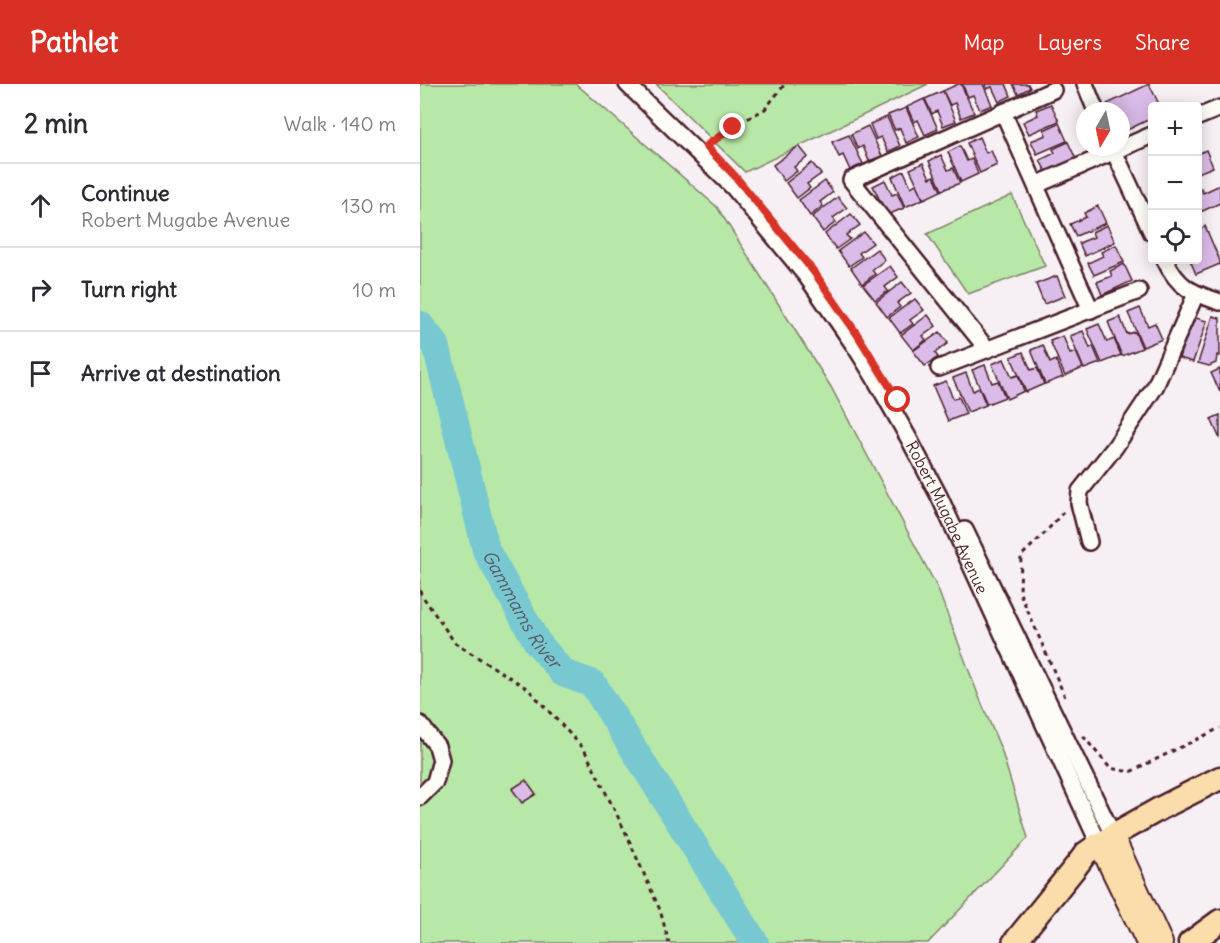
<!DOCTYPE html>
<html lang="en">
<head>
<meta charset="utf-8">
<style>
	:root { --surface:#fff; --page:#f2f2f3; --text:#2b2b33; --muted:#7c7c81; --line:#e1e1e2; --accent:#d93025 }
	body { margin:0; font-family:Delius,sans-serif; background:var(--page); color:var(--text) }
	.controls { position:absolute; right:18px; top:18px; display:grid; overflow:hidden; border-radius:6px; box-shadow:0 3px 15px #0003 }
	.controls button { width:54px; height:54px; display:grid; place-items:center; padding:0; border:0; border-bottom:2px solid var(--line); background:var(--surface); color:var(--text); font:30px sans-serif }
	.compass { position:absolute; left:656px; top:18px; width:54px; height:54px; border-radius:50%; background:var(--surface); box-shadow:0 3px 15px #0003; rotate:189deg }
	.stop { position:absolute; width:18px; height:18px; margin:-14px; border:4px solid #d93025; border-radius:50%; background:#fff }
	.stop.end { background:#d93025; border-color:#fff; box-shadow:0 2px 6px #0008 }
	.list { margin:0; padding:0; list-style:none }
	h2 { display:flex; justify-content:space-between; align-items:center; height:78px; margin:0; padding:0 24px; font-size:26px }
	h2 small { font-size:20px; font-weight:400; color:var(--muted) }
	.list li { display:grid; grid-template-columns:39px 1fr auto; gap:18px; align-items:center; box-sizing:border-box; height:84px; padding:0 24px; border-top:2px solid var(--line) }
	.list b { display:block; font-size:22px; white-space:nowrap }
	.list p { margin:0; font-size:20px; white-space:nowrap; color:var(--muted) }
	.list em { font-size:20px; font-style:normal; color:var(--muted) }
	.icon { flex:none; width:33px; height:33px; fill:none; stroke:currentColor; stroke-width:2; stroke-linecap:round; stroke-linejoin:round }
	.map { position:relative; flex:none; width:800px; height:859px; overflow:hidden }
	header { display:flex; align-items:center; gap:36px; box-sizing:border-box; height:84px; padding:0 30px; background:var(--accent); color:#fff }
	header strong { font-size:28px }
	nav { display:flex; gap:33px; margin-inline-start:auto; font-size:21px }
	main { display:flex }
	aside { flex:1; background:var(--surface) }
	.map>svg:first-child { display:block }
</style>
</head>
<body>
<header>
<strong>Pathlet</strong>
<nav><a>Map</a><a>Layers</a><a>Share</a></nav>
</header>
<main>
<aside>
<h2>2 min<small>Walk · 140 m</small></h2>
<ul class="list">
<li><svg class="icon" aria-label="ahead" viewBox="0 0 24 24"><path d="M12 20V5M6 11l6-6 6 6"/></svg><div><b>Continue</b><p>Robert Mugabe Avenue</p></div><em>130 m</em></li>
<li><svg class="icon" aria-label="right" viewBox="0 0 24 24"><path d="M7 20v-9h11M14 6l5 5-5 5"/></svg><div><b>Turn right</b></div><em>10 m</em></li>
<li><svg class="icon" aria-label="arrive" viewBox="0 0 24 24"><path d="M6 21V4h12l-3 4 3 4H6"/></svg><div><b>Arrive at destination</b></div></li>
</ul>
</aside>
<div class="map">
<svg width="800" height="859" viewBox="0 0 800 859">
	<rect width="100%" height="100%" fill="#f6eff4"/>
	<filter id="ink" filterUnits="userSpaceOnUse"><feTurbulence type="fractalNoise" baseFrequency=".0167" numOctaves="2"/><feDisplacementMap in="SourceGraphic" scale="12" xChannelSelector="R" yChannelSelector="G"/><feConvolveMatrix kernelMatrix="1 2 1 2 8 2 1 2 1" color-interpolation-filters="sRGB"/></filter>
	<g filter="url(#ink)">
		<g fill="#b8e8a7" stroke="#818469" stroke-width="1.5">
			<polygon points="0,0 156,0 297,123 411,303 517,503 559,613 581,665 608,754 508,859 0,859"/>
			<polygon points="236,0 508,0 325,88"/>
			<polygon points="592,111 625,182 548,210 507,150"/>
		</g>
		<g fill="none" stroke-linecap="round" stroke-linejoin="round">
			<path stroke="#78c8d1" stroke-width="28" id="s1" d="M0 241 16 261 66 466 117 558 143 589 173 600 335 859"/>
		</g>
		<g fill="#dbbbe8" stroke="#4a1f2b" stroke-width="1.5">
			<polygon points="538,0 541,0 554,29 541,34 535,19 530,21 523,7"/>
			<polygon points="542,0 563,0 572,21 560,26 553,11 548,13"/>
			<polygon points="565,0 586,0 591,12 579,18 572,3 567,5"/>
			<polygon points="593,0 608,0 610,4 598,10"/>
			<polygon points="729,0 740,22 732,22 732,34 701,49 701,27 690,27 687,20"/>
			<polygon points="523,7 536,37 523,42 517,27 512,30 505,15"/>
			<polygon points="504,15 518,45 505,51 498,36 494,38 487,23"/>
			<polygon points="631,20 639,37 609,50 603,38 618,31 616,26"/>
			<polygon points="486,24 499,53 486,59 480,44 475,46 468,31"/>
			<polygon points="467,33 480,62 468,68 461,53 456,55 450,40"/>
			<polygon points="639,39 647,57 617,70 611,57 626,51 624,46"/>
			<polygon points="448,42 462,72 449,77 443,62 438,65 431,50"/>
			<polygon points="429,51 443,80 430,86 423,71 419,73 412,58"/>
			<polygon points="559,53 566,69 571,66 577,81 560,89 547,59"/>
			<polygon points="648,58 656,75 626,88 620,76 635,69 633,65"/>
			<polygon points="379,62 388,73 374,83 377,87 364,97 353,81"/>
			<polygon points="540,62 547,77 552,75 558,90 541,98 528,68"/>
			<polygon points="786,66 793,83 778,89 778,70"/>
			<polygon points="521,71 528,86 533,84 540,99 522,106 509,77"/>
			<polygon points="392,79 401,90 387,100 390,104 377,114 366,99"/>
			<polygon points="503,79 510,94 514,92 521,107 504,115 490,85"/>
			<polygon points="484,87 491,103 496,100 503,115 485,123 472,93"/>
			<polygon points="465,96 472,111 477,109 484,124 467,131 453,102"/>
			<polygon points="405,97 413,108 400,118 403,122 390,132 379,116"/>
			<polygon points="800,101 800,119 778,129 778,106 781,104 783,109"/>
			<polygon points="418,113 427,124 413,134 416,138 403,148 392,133"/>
			<polygon points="678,122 686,139 656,152 650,140 666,133 664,129"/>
			<polygon points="431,130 440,141 426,151 430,155 416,165 405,150"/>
			<polygon points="687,141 695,158 665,172 659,159 674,153 672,148"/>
			<polygon points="785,142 800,177 800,180 776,190 770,176 778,176 778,146"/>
			<polygon points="444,148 453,159 439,169 442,173 429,182 418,167"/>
			<polygon points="696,161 704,178 674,191 668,179 683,172 681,168"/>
			<polygon points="457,165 465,176 452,186 455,190 442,200 431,184"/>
			<polygon points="704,180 712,197 682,211 677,198 692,192 690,187"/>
			<polygon points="470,182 478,193 465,203 468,207 455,216 443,201"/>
			<polygon points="637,192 645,212 624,220 616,200"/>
			<polygon points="482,198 491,209 477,219 480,223 467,233 456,218"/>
			<polygon points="495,215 504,226 490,236 493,240 480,249 469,234"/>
			<polygon points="720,224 728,242 735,239 742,255 723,263 708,229"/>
			<polygon points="508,231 516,242 503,252 506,256 493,266 481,251"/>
			<polygon points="793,232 800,234 800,272 797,271 796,279 789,282 778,279"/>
			<polygon points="700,233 707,250 715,248 722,264 702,272 688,238"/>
			<polygon points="772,233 787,237 773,278 759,274"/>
			<polygon points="679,240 687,258 694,255 701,271 682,279 667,245"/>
			<polygon points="663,247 670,264 673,262 680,279 664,285 650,252"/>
			<polygon points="520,248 528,259 515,269 518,273 505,282 493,267"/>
			<polygon points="643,252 650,270 656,268 663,284 645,292 630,257"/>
			<polygon points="623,261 630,279 636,276 643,293 625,300 611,266"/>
			<polygon points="603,268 611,286 617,284 624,300 606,308 591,273"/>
			<polygon points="584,275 592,293 598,291 604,307 587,315 572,280"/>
			<polygon points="565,281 572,299 578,297 585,313 567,320 552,286"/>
			<polygon points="800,285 800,308 791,289"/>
			<polygon points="546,289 553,307 559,304 566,321 548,328 533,294"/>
			<polygon points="526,297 533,315 539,313 546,330 528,337 513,302"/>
			<polygon points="800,331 800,355 791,335"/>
			<polygon points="106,696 116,710 102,719 92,705"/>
		</g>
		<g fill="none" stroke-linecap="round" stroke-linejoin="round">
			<g stroke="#4a1f2b" stroke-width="20">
				<g id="minor">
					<path id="s2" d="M207 0 313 103 387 193 436 264 454 293 488 353 519 412 679 760"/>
					<polyline points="665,0 676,27"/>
					<polyline points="583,28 671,226"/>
					<polyline points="778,33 800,24"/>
					<polyline points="692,63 732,149"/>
					<polyline points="616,101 732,51"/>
					<path d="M745 176C758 204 772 209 800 218"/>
					<polyline points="567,265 431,96 633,6"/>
					<polyline points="519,284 719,207"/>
					<polyline points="545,446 693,751"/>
					<polyline points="669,458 659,419 660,407 695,363 735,303 776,210"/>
					<polyline points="0,640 17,662 21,676 15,698 0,713"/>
				</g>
			</g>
			<g stroke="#4a1f2b" stroke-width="24">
				<polyline id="major" points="727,859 679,760 693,751 742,859"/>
			</g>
			<g stroke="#4a1f2b" stroke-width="27">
				<g id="highway">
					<polyline points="693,751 741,724 800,694"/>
					<polyline points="594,859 657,781 666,769 679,760"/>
					<polyline points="770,859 800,837"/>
				</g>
			</g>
			<g stroke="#4a1f2b" stroke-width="3" stroke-dasharray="4.5 4.5" stroke-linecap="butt">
				<polyline points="290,59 313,43 345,25 365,0"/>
				<polyline points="0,506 1,510 35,559 108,605 164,665 204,745 240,826 249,859"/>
				<polyline points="645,613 600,509 601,472 624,450 646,425"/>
				<polyline points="663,652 690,684 710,688 800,644"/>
			</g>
			<use href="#minor" stroke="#fdfcf7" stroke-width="15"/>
			<use href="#major" stroke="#fbddab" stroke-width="20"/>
			<use href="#highway" stroke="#fbddab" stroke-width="22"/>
		</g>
	</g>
	<g fill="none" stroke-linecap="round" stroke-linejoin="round" filter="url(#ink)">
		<polyline stroke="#d93025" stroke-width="8" points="313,43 286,62 314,91 394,188 437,250 478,316"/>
	</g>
	<g text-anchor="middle" stroke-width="5" stroke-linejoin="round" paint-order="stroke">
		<g font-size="16" fill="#4a1f2b" stroke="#fdfcf7">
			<text dy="6" stroke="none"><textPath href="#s2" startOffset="543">Robert Mugabe Avenue</textPath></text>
		</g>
		<g font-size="18" font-style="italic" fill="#5a5a65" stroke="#fdfcf7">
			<text dy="6" stroke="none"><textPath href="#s1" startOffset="306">Gammams River</textPath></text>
		</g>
	</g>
</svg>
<div class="controls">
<button>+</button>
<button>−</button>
<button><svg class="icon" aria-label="locate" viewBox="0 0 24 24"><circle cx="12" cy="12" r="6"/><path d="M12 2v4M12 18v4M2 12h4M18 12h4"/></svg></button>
</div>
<svg class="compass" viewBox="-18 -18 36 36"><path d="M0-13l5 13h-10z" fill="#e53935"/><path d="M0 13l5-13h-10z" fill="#7c7c81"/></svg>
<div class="stop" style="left:478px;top:316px"></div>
<div class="stop end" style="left:313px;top:43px"></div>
</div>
</main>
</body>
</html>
